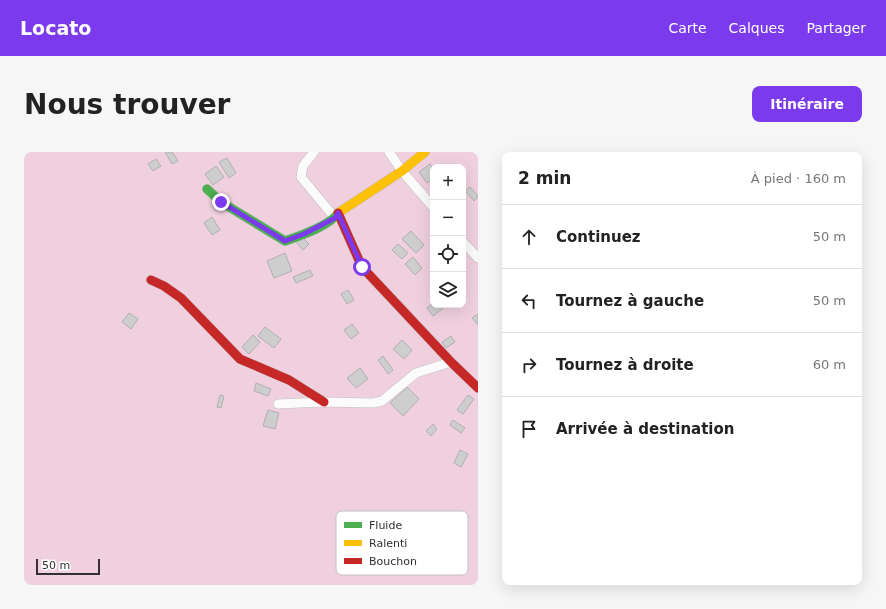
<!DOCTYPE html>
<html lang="fr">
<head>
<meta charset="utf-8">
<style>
	:root { --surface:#fff; --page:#f6f6f6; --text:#222; --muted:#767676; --line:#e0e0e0; --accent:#7c3aed }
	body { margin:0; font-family:"DejaVu Sans",sans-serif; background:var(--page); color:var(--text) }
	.controls { position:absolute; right:12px; top:12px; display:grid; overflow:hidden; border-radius:8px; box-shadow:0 4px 16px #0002 }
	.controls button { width:36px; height:36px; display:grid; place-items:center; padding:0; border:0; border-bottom:1px solid var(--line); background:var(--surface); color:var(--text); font:20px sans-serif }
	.scale { position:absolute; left:12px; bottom:10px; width:64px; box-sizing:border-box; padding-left:4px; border:2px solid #323031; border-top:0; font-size:11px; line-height:14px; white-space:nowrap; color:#323031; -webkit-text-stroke:3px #fff; paint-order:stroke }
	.stop { position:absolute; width:12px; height:12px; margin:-9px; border:3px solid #7c3aed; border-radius:50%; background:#fff }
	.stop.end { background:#7c3aed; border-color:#fff; box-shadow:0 1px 4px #0008 }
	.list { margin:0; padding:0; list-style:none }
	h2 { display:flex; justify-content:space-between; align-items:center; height:52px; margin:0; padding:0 16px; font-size:17px }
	h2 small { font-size:13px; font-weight:400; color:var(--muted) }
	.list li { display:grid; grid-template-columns:26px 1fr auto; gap:12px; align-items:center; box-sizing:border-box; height:64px; padding:0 16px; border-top:1px solid var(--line) }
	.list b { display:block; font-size:15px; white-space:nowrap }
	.list em { font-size:13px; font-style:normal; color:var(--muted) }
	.icon { flex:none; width:22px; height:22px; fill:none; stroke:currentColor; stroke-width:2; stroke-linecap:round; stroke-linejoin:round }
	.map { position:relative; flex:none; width:454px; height:433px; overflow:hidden; border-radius:8px }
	header { display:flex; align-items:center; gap:24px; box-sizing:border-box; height:56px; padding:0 20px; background:var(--accent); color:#fff }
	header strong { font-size:19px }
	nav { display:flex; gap:22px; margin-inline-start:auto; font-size:14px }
	.intro { display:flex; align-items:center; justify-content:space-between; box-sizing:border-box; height:96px; padding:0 24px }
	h1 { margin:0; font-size:28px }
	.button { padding:10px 18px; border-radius:8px; background:var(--accent); color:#fff; font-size:14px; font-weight:700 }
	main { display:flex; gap:24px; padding:0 24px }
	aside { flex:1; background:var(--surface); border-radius:8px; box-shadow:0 4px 16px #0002 }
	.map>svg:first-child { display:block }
</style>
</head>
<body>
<header>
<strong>Locato</strong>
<nav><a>Carte</a><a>Calques</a><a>Partager</a></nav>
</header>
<div class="intro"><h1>Nous trouver</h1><a class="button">Itinéraire</a></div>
<main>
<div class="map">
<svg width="454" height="433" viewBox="0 0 454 433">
	<rect width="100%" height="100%" fill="#e8e4e6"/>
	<path fill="#f0d0df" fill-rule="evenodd" d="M0 0H454V433H0ZM409 15H439V153H409Z"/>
	<g fill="#cfcece" stroke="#b0afb0">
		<polygon points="141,0 148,0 154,9 148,12"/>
		<polygon points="203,6 212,21 205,26 195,10"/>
		<polygon points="132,7 137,14 129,19 124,12"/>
		<polygon points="406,12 409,17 409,27 403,31 395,20"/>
		<polygon points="192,14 200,25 189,33 181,22"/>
		<polygon points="446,35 454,44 450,49 441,39"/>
		<polygon points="188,65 196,78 188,83 180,71"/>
		<polygon points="387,79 400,93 392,101 378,87"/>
		<polygon points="277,84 285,92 279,98 271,89"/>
		<polygon points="374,92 384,101 378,107 368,98"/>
		<polygon points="261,101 268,119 250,126 243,109"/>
		<polygon points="389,105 398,116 391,123 381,112"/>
		<polygon points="286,118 289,124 272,131 269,125"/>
		<polygon points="324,138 330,148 323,152 317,142"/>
		<polygon points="409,151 409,153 422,154 409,164 403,156"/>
		<polygon points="105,161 114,167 107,177 98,170"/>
		<polygon points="454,162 454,173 448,166"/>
		<polygon points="328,172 335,181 327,187 320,178"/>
		<polygon points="241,175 257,187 250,196 234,184"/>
		<polygon points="229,183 236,190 225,202 218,195"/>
		<polygon points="427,184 431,190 422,196 418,190"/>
		<polygon points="378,188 388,198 380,207 369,197"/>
		<polygon points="359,204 369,218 364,222 354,208"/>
		<polygon points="336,216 344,227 332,236 323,226"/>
		<polygon points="232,231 247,237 244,244 230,239"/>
		<polygon points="383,235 395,247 379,264 366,251"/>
		<polygon points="196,243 200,244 197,256 193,255"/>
		<polygon points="444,243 450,247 439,262 433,258"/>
		<polygon points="244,258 255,261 251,277 239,274"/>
		<polygon points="429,268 441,276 437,281 426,273"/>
		<polygon points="409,272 413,277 407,284 402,279"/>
		<polygon points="436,298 444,302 437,315 430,311"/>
	</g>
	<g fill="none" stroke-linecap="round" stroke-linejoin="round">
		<g stroke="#c2c0c1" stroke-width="10">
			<g id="street">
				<polyline points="290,0 279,14 277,25 311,66"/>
				<polyline points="365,0 378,19 409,55"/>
				<polyline points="439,90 454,106"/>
				<polyline points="254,252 300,250 349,251 358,249 392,221 427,210"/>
			</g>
		</g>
		<g stroke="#c2c0c1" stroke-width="10">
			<path id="fast" d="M183 37 197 50 261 89C275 84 306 74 314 61"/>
		</g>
		<g stroke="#c2c0c1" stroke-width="10">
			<polyline id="slow" points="314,61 378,19 401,0"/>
		</g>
		<g stroke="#c2c0c1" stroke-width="10">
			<g id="jam">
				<polyline points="314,61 338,115 427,210 454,236"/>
				<polyline points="127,128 140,134 157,146 216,207 265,228 300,250"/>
			</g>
		</g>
		<use href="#street" stroke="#fcfbfb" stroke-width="9"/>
		<use href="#fast" stroke="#4caf50" stroke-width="9"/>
		<use href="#slow" stroke="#ffc107" stroke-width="9"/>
		<use href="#jam" stroke="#c62828" stroke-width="9"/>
	</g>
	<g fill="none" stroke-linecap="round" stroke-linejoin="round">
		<polyline stroke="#7c3aed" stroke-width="5" points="197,50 261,89 280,82 311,66 314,61 338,115"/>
	</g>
	<rect x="312" y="359" width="132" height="64" rx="6" fill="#fff" stroke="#c2c1c1" stroke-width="1"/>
	<rect x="320" y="370" width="18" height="6" fill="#4caf50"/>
	<rect x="320" y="388" width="18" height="6" fill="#ffc107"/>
	<rect x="320" y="406" width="18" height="6" fill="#c62828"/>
	<g font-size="11" fill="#323031">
		<text x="345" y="377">Fluide</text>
		<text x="345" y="395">Ralenti</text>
		<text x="345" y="413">Bouchon</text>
	</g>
</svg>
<div class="controls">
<button>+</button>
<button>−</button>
<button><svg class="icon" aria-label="locate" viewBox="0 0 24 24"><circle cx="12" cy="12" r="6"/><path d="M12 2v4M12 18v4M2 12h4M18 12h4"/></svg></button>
<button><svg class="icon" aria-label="layers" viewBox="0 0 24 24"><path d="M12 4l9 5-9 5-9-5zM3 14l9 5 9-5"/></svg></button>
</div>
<div class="scale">50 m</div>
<div class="stop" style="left:338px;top:115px"></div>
<div class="stop end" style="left:197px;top:50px"></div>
</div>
<aside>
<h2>2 min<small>À pied · 160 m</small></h2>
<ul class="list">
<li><svg class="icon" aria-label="ahead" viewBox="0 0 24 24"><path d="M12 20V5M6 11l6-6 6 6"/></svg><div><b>Continuez</b></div><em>50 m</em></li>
<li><svg class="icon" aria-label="left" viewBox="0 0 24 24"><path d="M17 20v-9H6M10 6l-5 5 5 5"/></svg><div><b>Tournez à gauche</b></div><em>50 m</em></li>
<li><svg class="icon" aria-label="right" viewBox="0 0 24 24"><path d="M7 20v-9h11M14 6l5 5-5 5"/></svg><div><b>Tournez à droite</b></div><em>60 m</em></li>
<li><svg class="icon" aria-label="arrive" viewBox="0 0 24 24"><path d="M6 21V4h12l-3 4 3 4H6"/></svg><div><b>Arrivée à destination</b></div></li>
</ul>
</aside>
</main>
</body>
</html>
